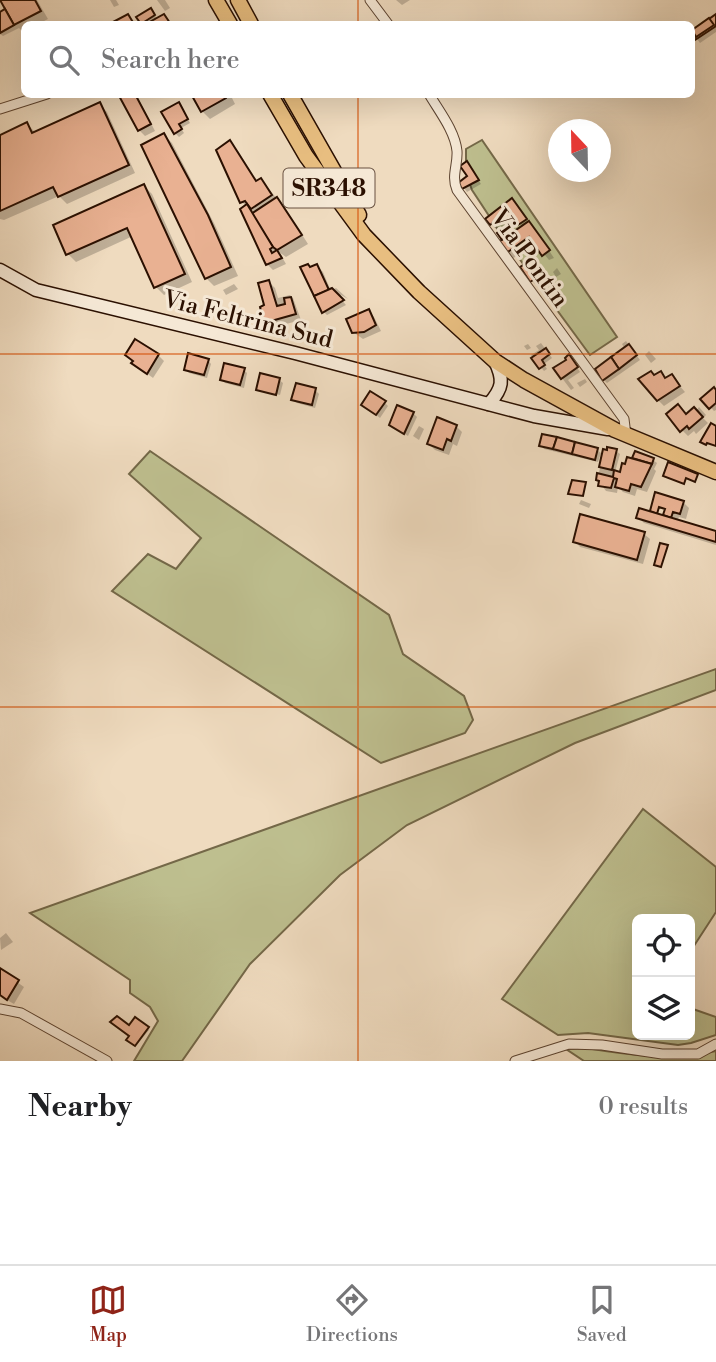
<!DOCTYPE html>
<html lang="en">
<head>
<meta charset="utf-8">
<style>
	:root { --surface:#fff; --page:#f6f6f6; --text:#202124; --muted:#757577; --line:#e0e0e0; --accent:#8f2418 }
	body { margin:0; font-family:"Libre Bodoni",serif; background:var(--page); color:var(--text) }
	.controls { position:absolute; right:21px; bottom:21px; display:grid; overflow:hidden; border-radius:10px; box-shadow:0 7px 28px #0002 }
	.controls button { width:63px; height:63px; display:grid; place-items:center; padding:0; border:0; border-bottom:2px solid var(--line); background:var(--surface); color:var(--text); font:35px sans-serif }
	.compass { position:absolute; left:548px; top:119px; width:63px; height:63px; border-radius:50%; background:var(--surface); box-shadow:0 7px 28px #0002; rotate:338deg }
	.list { margin:0; padding:0; list-style:none }
	h2 { display:flex; justify-content:space-between; align-items:center; height:91px; margin:0; padding:0 28px; font-size:30px }
	h2 small { font-size:23px; font-weight:400; color:var(--muted) }
	.icon { flex:none; width:38px; height:38px; fill:none; stroke:currentColor; stroke-width:2; stroke-linecap:round; stroke-linejoin:round }
	.map { position:relative; flex:none; width:716px; height:1061px; overflow:hidden }
	.search { position:absolute; background:var(--surface); box-shadow:0 7px 28px #0002; left:21px; right:21px; top:21px; height:77px; display:flex; align-items:center; gap:18px; box-sizing:border-box; padding:0 24px; border-radius:10px; color:var(--muted); font-size:26px }
	.sheet { height:203px; background:var(--surface) }
	nav { display:flex; justify-content:space-around; align-items:center; box-sizing:border-box; height:98px; border-top:2px solid var(--line); background:var(--surface); font-size:19px; color:var(--muted) }
	nav a { display:grid; justify-items:center; gap:4px }
	nav .on { color:var(--accent) }
	.map>svg:first-child { display:block }
</style>
</head>
<body>
<div class="map">
<svg width="716" height="1061" viewBox="0 0 716 1061">
	<rect width="100%" height="100%" fill="#efdbbf"/>
	<filter id="stains"><feTurbulence type="fractalNoise" baseFrequency=".00286" numOctaves="4"/><feColorMatrix values="0 0 0 0 .2 0 0 0 0 .09 0 0 0 0 .02 0 0 0 .5 -.17"/></filter>
	<radialGradient id="worn" r=".72"><stop offset=".6" stop-color="#630" stop-opacity="0"/><stop offset="1" stop-color="#630" stop-opacity=".3"/></radialGradient>
	<g fill="#bebf8f" stroke="#746848" stroke-width="2">
		<polygon points="482,140 617,337 590,355 499,231 472,190 466,173 466,149"/>
		<polygon points="150,451 389,615 403,654 464,696 473,720 465,733 381,763 112,591 148,554 176,569 201,538 129,474"/>
		<polygon points="716,669 716,690 575,743 407,825 340,875 250,964 182,1061 134,1061 158,1021 150,1007 130,993 130,980 30,913"/>
		<polygon points="643,809 716,867 716,912 690,952 690,919 637,919 637,1035 690,1035 690,1008 716,1017 716,1035 691,1043 678,1045 588,1033 558,1035 502,999"/>
		<path d="M586 1048C628 1055 676 1061 716 1051V1061H584L566 1049Z"/>
	</g>
	<g fill="#0003" fill-rule="evenodd">
		<polygon points="2,0 37,0 48,19 38,24 24,24 23,32 19,28 3,36 0,34 0,14 5,11 10,17"/>
		<polygon points="110,0 116,0 119,5 114,7"/>
		<polygon points="157,0 165,0 170,8 165,11"/>
		<polygon points="396,0 410,0 402,5"/>
		<polygon points="151,10 158,20 164,16 171,24 144,24 142,23"/>
		<polygon points="716,16 716,32 700,43 692,32"/>
		<polygon points="120,94 136,94 155,131 145,136 139,130"/>
		<polygon points="193,94 230,94 235,104 210,119 202,111"/>
		<polygon points="99,104 107,112 135,173 67,204 59,196 4,220 0,219 0,137 27,124 36,133"/>
		<polygon points="182,108 190,123 181,128 184,133 179,137 175,133"/>
		<polygon points="164,135 172,143 215,225 238,276 214,286 206,278"/>
		<polygon points="230,143 238,151 258,182 261,180 285,208 308,244 286,257 279,252 286,264 273,270 267,264 246,206 242,202"/>
		<polygon points="470,167 481,184 467,192 464,188 470,177"/>
		<polygon points="144,186 152,194 192,282 164,295 156,287 133,236 76,262 68,254 55,226"/>
		<polygon points="512,200 532,225 554,258 549,260 535,243 512,259 507,253 514,233 523,227 517,221 513,224 511,222 497,230 491,224"/>
		<polygon points="317,266 323,272 331,291 336,288 348,299 341,295 339,297 346,305 327,315 324,312 311,269"/>
		<polygon points="534,266 543,279 535,284 527,274 524,276 520,269 525,274"/>
		<polygon points="557,268 561,274 556,277 553,272"/>
		<polygon points="269,282 275,288 278,298 290,295 293,298 301,320 271,328 265,322"/>
		<polygon points="234,284 238,289 226,295 223,290"/>
		<polygon points="369,311 374,317 381,331 363,339 353,332"/>
		<polygon points="626,341 640,360 607,383 604,380 625,349 622,344"/>
		<polygon points="541,343 552,358 544,364 547,369 544,371 531,355 539,350 536,346"/>
		<polygon points="528,344 531,348 527,350 524,346"/>
		<polygon points="649,351 656,359 651,363 645,355"/>
		<polygon points="158,355 164,361 153,378 133,363"/>
		<polygon points="208,360 211,364 207,378 189,373 186,369"/>
		<polygon points="572,360 580,372 568,380 574,388 571,390 562,378"/>
		<polygon points="244,370 247,373 244,388 225,383 222,379"/>
		<polygon points="660,373 666,379 671,376 685,392 664,406 658,400 655,377"/>
		<polygon points="585,379 587,382 580,387 577,383"/>
		<polygon points="279,380 283,383 280,395 257,389"/>
		<polygon points="315,390 319,394 315,408 297,403 293,399"/>
		<polygon points="716,392 716,410 714,411 703,399"/>
		<polygon points="384,402 388,406 380,418 363,405"/>
		<polygon points="699,407 706,415 703,418 708,423 696,434 694,431 688,436 682,430"/>
		<polygon points="413,413 417,417 408,436 395,428"/>
		<polygon points="419,426 424,429 419,440 413,436"/>
		<polygon points="456,426 462,432 457,446 453,444 449,455 435,450 429,444"/>
		<polygon points="541,445 597,450 601,453 598,462 544,449"/>
		<polygon points="605,451 616,451 620,454 615,472 621,474 639,462 634,457 653,460 657,463 654,469 656,471 647,492 637,489 635,496 623,492 618,487 617,493 606,491 597,479"/>
		<path d="M657 494 683 502 689 508 686 519 679 517 677 521 716 533V545L644 523 638 517 651 514ZM659 505 667 508 664 518 656 515Z"/>
		<polygon points="581,500 591,504 589,508 579,504"/>
		<polygon points="644,534 650,539 643,564 580,547 575,541"/>
		<polygon points="6,933 13,942 1,950 0,938"/>
		<polygon points="0,970 24,987 14,1004 0,996"/>
		<polygon points="135,1019 149,1030 136,1046 128,1040 131,1036 129,1027"/>
	</g>
	<g fill="#e9b192" stroke="#2b1001" stroke-width="2">
		<polygon points="0,0 35,0 41,11 14,25"/>
		<polygon points="151,8 155,15 141,24 136,17"/>
		<polygon points="5,9 14,25 0,33 0,12"/>
		<polygon points="128,14 134,24 114,24 113,22"/>
		<polygon points="164,14 170,23 166,24 146,24"/>
		<polygon points="716,14 716,26 695,40 692,31"/>
		<polygon points="709,18 714,25 696,37 692,30"/>
		<polygon points="118,94 135,94 151,124 138,131"/>
		<polygon points="191,94 228,94 228,95 226,98 201,112"/>
		<polygon points="100,102 129,165 58,197 53,187 0,211 0,135 27,122 32,133"/>
		<polygon points="179,102 188,119 179,124 182,129 174,134 161,112"/>
		<polygon points="164,133 208,215 231,267 205,279 141,145"/>
		<polygon points="230,140 256,181 261,178 272,195 251,209 245,201 240,203 216,150"/>
		<polygon points="467,161 479,180 462,189 458,183 467,176 460,166"/>
		<polygon points="144,184 185,274 154,288 127,228 66,255 53,225"/>
		<polygon points="277,197 302,235 277,250 273,247 251,214"/>
		<polygon points="512,198 527,219 518,225 511,215 506,220 504,217 498,219 490,225 485,219"/>
		<polygon points="247,204 273,247 270,249 272,253 277,250 282,258 266,265 240,209"/>
		<polygon points="529,221 550,250 542,256 529,237 505,254 497,243"/>
		<polygon points="508,224 514,232 502,240 497,233"/>
		<polygon points="531,260 541,275 530,282 520,267"/>
		<polygon points="308,264 310,267 317,264 329,290 314,296 300,267"/>
		<polygon points="269,280 277,306 285,304 284,298 291,297 296,314 264,323 260,307 264,305 258,283"/>
		<polygon points="332,288 344,300 322,313 314,296"/>
		<polygon points="369,309 376,325 364,332 352,333 346,319"/>
		<polygon points="135,339 159,354 147,374 131,363 133,361 125,355"/>
		<polygon points="629,344 637,355 619,369 611,357"/>
		<polygon points="546,348 550,354 542,360 545,365 539,369 531,358"/>
		<polygon points="188,353 209,359 204,375 184,370"/>
		<polygon points="569,354 578,367 561,379 553,368 566,360 565,358"/>
		<polygon points="611,357 619,369 602,381 595,369"/>
		<polygon points="224,363 245,368 240,385 220,380"/>
		<polygon points="651,371 654,375 661,371 665,378 672,374 680,386 657,401 638,379"/>
		<polygon points="260,373 280,378 276,395 256,390"/>
		<polygon points="296,383 316,388 312,405 291,400"/>
		<polygon points="714,387 716,390 716,403 709,409 700,399"/>
		<polygon points="370,391 386,401 376,415 361,405"/>
		<polygon points="678,404 686,414 694,407 703,417 689,429 687,426 680,432 666,414"/>
		<polygon points="397,405 414,412 404,434 389,425"/>
		<polygon points="437,417 457,425 451,441 447,439 443,450 427,444"/>
		<polygon points="711,423 716,426 716,446 707,443 706,445 700,442"/>
		<polygon points="542,434 557,437 553,449 539,446"/>
		<polygon points="557,437 575,442 572,454 553,449"/>
		<polygon points="575,442 598,448 595,460 572,454"/>
		<polygon points="607,447 617,449 612,470 599,467 603,449 607,450"/>
		<polygon points="635,451 654,458 652,464 632,458"/>
		<polygon points="627,457 652,464 641,487 631,484 629,491 615,487 617,479 614,478 611,488 598,486 599,481 596,480 597,473 613,477 614,470 620,472 622,463 625,464"/>
		<polygon points="668,462 698,474 695,482 686,478 684,484 663,476"/>
		<polygon points="572,480 586,482 583,496 568,494"/>
		<polygon points="655,492 684,501 680,514 673,512 671,518 663,515 665,509 659,507 657,514 650,511"/>
		<polygon points="639,508 716,531 716,542 636,518"/>
		<polygon points="580,514 645,532 637,560 573,542"/>
		<polygon points="660,543 668,545 661,567 654,565"/>
		<polygon points="0,968 19,980 7,1000 0,995"/>
		<polygon points="117,1016 129,1025 135,1017 149,1027 135,1046 126,1040 129,1036 110,1022"/>
	</g>
	<g fill="none" stroke-linecap="round" stroke-linejoin="round">
		<g stroke="#5c4330" stroke-width="11">
			<g id="minor">
				<polyline points="370,0 388,24"/>
				<path d="M429 94C439 111 455 131 457 151 458 165 451 176 457 190L624 419 626 435"/>
				<polyline points="0,109 47,94"/>
				<polyline points="0,1009 21,1013 107,1061"/>
				<polyline points="515,1061 569,1044 602,1045 662,1054 698,1054 716,1044"/>
			</g>
		</g>
		<g stroke="#2b1001" stroke-width="15">
			<g id="secondary">
				<polyline points="0,270 36,290 295,353 534,416 608,429"/>
				<path d="M489 404C503 388 504 380 495 361"/>
			</g>
		</g>
		<g stroke="#2b1001" stroke-width="17">
			<g id="primary">
				<polyline points="216,0 230,24"/>
				<polyline points="238,0 251,24"/>
				<polyline points="270,94 306,156 364,235 419,292 495,361 524,380 615,430 716,472"/>
				<polyline points="290,94 359,215"/>
			</g>
		</g>
		<use href="#minor" stroke="#f5e8d5" stroke-width="9"/>
		<use href="#secondary" stroke="#f5e8d5" stroke-width="12"/>
		<use href="#primary" stroke="#e8be80" stroke-width="14"/>
	</g>
	<path fill="none" stroke="#d5520b" stroke-width="2" stroke-opacity="0.55" d="M358 0V24M358 94V1061M0 354H716M0 707H716"/>
	<g text-anchor="middle" stroke-width="6" stroke-linejoin="round" paint-order="stroke">
		<rect fill="#f5e8d5" stroke="#685141" stroke-width="2" x="283.5" y="168.5" width="91" height="39" rx="5"/>
		<g font-size="23" font-weight="bold" fill="#2b1001">
			<text x="329" y="196">SR348</text>
		</g>
		<g font-size="24" fill="#2b1001" stroke="#f5e8d5">
			<text transform="translate(530 258) rotate(54)" y="8">Via Pontin</text>
			<text transform="translate(248 319) rotate(14)" y="8">Via Feltrina Sud</text>
		</g>
	</g>
	<rect width="100%" height="100%" filter="url(#stains)"/>
	<rect width="100%" height="100%" fill="url(#worn)"/>
</svg>
<div class="controls">
<button><svg class="icon" aria-label="locate" viewBox="0 0 24 24"><circle cx="12" cy="12" r="6"/><path d="M12 2v4M12 18v4M2 12h4M18 12h4"/></svg></button>
<button><svg class="icon" aria-label="layers" viewBox="0 0 24 24"><path d="M12 4l9 5-9 5-9-5zM3 14l9 5 9-5"/></svg></button>
</div>
<svg class="compass" viewBox="-18 -18 36 36"><path d="M0-13l5 13h-10z" fill="#e53935"/><path d="M0 13l5-13h-10z" fill="#757577"/></svg>
<div class="search"><svg class="icon" aria-label="search" viewBox="0 0 24 24"><circle cx="10" cy="10" r="6"/><path d="M15 15l6 6"/></svg>Search here</div>
</div>
<section class="sheet">
<h2>Nearby<small>0 results</small></h2>
<ul class="list">
</ul>
</section>
<nav>
<a class="on"><svg class="icon" aria-label="map" viewBox="0 0 24 24"><path d="M3 6l6-2 6 2 6-2v14l-6 2-6-2-6 2zM9 4v14M15 6v14"/></svg>Map</a>
<a><svg class="icon" aria-label="directions" viewBox="0 0 24 24"><path d="M12 3l9 9-9 9-9-9zM9 14v-3h6M13 9l2 2-2 2"/></svg>Directions</a>
<a><svg class="icon" aria-label="saved" viewBox="0 0 24 24"><path d="M7 4h10v16l-5-4-5 4z"/></svg>Saved</a>
</nav>
</body>
</html>
